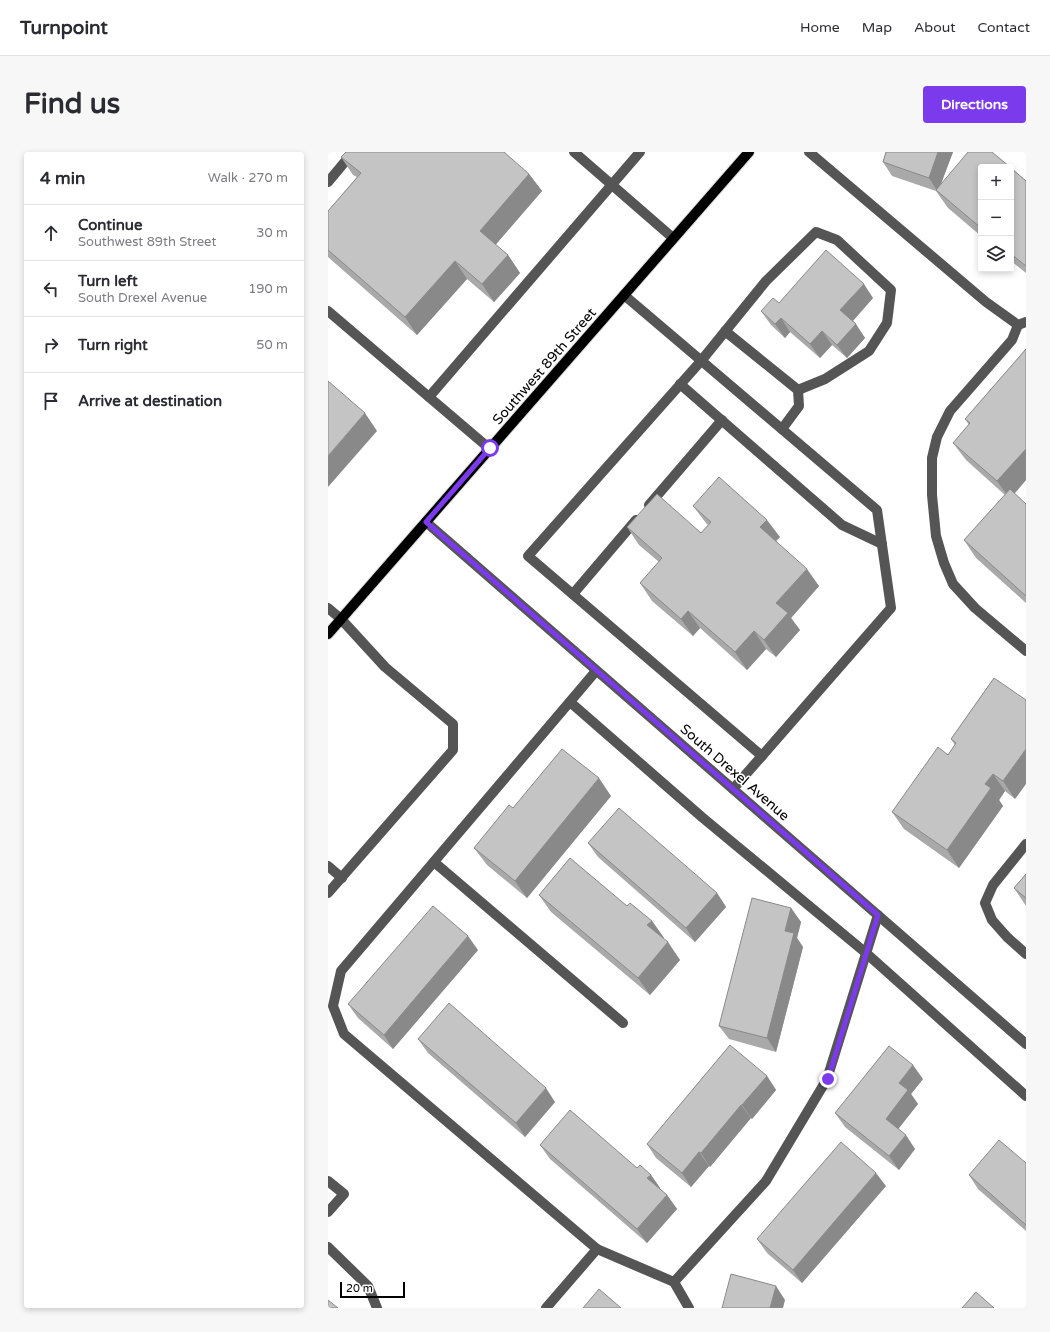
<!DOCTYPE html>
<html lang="en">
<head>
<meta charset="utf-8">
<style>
	:root { --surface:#fff; --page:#f7f7f7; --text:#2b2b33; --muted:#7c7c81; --line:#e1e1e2; --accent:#7c3aed }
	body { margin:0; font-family:"Varela Round",sans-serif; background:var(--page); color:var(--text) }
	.controls { position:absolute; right:12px; top:12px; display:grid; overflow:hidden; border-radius:4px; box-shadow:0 2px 6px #0003 }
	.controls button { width:36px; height:36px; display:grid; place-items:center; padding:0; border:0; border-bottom:1px solid var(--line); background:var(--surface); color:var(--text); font:20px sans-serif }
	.scale { position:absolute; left:12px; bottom:10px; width:65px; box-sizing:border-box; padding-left:4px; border:2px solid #000; border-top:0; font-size:11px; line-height:14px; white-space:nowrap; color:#000; -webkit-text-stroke:3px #fff; paint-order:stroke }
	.stop { position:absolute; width:12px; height:12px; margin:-9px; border:3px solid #7c3aed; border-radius:50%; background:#fff }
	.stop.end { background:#7c3aed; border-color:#fff; box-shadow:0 1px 4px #0008 }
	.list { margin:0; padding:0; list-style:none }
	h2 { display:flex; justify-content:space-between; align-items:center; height:52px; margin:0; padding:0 16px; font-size:17px }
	h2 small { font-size:13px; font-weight:400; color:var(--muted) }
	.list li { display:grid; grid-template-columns:26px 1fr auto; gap:12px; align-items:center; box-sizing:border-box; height:56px; padding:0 16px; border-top:1px solid var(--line) }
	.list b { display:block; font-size:15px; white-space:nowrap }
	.list p { margin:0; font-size:13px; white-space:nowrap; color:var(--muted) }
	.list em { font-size:13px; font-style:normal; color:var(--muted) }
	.icon { flex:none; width:22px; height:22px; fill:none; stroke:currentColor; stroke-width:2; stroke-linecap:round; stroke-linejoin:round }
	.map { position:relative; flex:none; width:698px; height:1156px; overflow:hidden; border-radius:4px }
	header { display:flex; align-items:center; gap:24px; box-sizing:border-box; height:56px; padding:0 20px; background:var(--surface); border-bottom:1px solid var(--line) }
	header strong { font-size:19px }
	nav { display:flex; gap:22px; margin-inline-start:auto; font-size:14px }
	.intro { display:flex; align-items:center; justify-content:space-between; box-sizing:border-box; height:96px; padding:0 24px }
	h1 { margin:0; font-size:28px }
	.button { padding:10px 18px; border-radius:4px; background:var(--accent); color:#fff; font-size:14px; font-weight:700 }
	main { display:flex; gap:24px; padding:0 24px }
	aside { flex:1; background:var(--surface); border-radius:4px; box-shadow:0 2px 6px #0003 }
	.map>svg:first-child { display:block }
</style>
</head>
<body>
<header>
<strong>Turnpoint</strong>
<nav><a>Home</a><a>Map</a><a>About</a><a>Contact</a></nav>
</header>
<div class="intro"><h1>Find us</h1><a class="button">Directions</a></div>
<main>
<aside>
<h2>4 min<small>Walk · 270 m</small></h2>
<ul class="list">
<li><svg class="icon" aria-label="ahead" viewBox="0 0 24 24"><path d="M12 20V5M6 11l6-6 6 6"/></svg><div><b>Continue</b><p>Southwest 89th Street</p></div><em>30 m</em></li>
<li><svg class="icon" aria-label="left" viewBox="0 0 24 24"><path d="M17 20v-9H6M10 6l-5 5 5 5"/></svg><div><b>Turn left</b><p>South Drexel Avenue</p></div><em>190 m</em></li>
<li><svg class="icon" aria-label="right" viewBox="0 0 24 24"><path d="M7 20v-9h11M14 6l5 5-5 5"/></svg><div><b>Turn right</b></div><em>50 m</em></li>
<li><svg class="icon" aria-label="arrive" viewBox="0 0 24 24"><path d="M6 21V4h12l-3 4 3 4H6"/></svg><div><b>Arrive at destination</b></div></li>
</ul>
</aside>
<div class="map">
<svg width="698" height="1156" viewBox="0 0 698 1156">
	<rect width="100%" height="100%" fill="#fff"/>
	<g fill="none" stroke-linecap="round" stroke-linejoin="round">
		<g stroke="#dbdbdb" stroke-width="12">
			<polyline id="major" points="0,482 421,0"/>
		</g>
		<g stroke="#555" stroke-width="10">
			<polyline points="246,0 345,86"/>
			<polyline points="481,0 658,150 690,173 698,170"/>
			<polyline points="0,30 25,0"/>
			<polyline points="296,143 549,358 563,456 405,637"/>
			<polyline points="0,159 162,297"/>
			<polyline points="690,173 684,188 622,259 609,285 604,306 604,343 608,384 616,411 625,432 647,456 698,499"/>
			<polyline points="397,179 470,238 497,227 541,199 559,171 563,138 509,88 488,80 438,129 373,209 200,404 434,604"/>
			<polyline points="352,232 514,373 554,392"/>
			<polyline points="101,245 312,0"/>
			<polyline points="454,277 471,254 470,238"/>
			<polyline points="321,353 394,268"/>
			<polyline points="98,370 698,892"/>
			<polyline points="245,442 308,368"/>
			<polyline points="0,456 13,467 57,515 125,572 125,598 0,741"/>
			<polyline points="242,550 375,666 538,801 698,944"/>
			<polyline points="698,692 665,733 657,751 664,768 679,785 698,802"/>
			<polyline points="106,710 295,871"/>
			<polyline points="0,714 14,726"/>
			<polyline points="0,1029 16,1042 0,1060"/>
			<polyline points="0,1095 40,1134 49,1156"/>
			<polyline points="269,1097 346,1130 438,1029 499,927 550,763"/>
			<polyline points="346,1130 361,1156"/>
			<polyline points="218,1156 269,1097 16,882 5,854 13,819 268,519"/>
		</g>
		<use href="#major" stroke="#000" stroke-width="10"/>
	</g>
	<g fill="#a9a9a9">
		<polygon points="558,0 625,0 613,31 653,15 653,84 620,56 608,39 564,24 555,10"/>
		<polygon points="13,5 201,22 214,39 167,93 180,103 192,121 166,150 139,127 89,183 0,105 0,59 29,25 25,23"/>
		<polygon points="683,16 698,29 698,121 683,109"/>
		<polygon points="545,146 525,169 537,186 519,206 504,193 492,206 462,180 457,186 443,173 433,159 451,151"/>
		<polygon points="698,197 698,328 686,341 698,352 698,451 648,406 636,388 677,343 638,308 625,291 641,273 637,267"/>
		<polygon points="365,354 452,385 448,389 491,434 463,466 472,478 448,505 438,497 419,518 372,476 365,484 324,449 312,431 331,410 311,393 299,375 373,381 380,373 378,371"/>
		<polygon points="666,526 687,647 677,639 671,648 675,654 631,716 576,677 564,660 620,603 627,593 623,587"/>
		<polygon points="283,644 199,746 159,713 146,696"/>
		<polygon points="260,691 389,741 398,755 367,790 270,705"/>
		<polygon points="698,722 698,754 686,736"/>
		<polygon points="211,743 299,754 324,769 336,786 335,787 352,808 322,843 223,760"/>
		<polygon points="463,756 473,770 469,786 475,795 448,900 401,887 391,874"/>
		<polygon points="150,798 65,897 30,866 20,852"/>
		<polygon points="90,887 227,950 197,985 100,901"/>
		<polygon points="439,924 448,938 424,967 423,966 382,1015 381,1014 363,1035 328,1006 319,992"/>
		<polygon points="595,927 583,942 590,952 570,977 587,997 571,1018 517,975 507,961"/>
		<polygon points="212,993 309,1016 323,1023 332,1036 332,1037 339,1043 349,1057 319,1091 222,1007"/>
		<polygon points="698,1011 698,1079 650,1037 641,1023"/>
		<polygon points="558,1034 474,1131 439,1101 429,1087"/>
	</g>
	<g fill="#898989">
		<polygon points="610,0 625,0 610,40 601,26"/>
		<polygon points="201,22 214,39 164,97 152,79"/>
		<polygon points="180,103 192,121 166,150 154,132"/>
		<polygon points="127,109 139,127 89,183 77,165"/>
		<polygon points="536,132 545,146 522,172 512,158"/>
		<polygon points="453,166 462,180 457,186 447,172"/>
		<polygon points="528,172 537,186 519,206 509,193"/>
		<polygon points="494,179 504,193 492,206 482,192"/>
		<polygon points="37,261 49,279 0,335 0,304"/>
		<polygon points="698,297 698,328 682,347 669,329"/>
		<polygon points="439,368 452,385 444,393 432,375"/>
		<polygon points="479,417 491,434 463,466 472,478 448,505 436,488 448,451"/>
		<polygon points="360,459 372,476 365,484 353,467"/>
		<polygon points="426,479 438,497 419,518 407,500"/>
		<polygon points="698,597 698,632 687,647 675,629"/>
		<polygon points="665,622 677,639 671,648 675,654 631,716 619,698 657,632"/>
		<polygon points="271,626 283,644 199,746 187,729"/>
		<polygon points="389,741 398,755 367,790 358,776"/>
		<polygon points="463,756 473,770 469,786 475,795 448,900 439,886 457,779"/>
		<polygon points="324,769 336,786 332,791 319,773"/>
		<polygon points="140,784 150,798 65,897 56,883"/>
		<polygon points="340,790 352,808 322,843 310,826"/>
		<polygon points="585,913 595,927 583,942 590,952 567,981 558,967 571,931"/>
		<polygon points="439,924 448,938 424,967 414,953"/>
		<polygon points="218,936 227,950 197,985 188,971"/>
		<polygon points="413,953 423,966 382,1015 373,1001"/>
		<polygon points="578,983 587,997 571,1018 561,1004"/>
		<polygon points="371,1000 381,1014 363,1035 354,1021"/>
		<polygon points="548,1021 558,1034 474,1131 465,1118"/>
		<polygon points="323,1023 332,1036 329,1040 319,1026"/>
		<polygon points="339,1043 349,1057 319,1091 309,1077"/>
		<polygon points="448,1134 457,1148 455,1156 442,1156"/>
	</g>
	<g fill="#c4c4c4" stroke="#898989">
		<polygon points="18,0 176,0 201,22 152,79 180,103 154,132 127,109 77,165 0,98 0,59 33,21 13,5"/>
		<polygon points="558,0 610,0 601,26 555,10"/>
		<polygon points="640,0 664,0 682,15 653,15 653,76 608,38"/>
		<polygon points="683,16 698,29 698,114 683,102"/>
		<polygon points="498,98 536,132 512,158 528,172 509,193 494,179 482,192 453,166 447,172 433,159 445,146 451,151"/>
		<polygon points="698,197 698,297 669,329 625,291 642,271 637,267"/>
		<polygon points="0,229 37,261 0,304"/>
		<polygon points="391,325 439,368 432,375 479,417 448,451 460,461 436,488 426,479 407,500 360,459 353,467 312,431 334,406 299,375 329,342 373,381 383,370 365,354"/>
		<polygon points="682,337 698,352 698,444 636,388"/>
		<polygon points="666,526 698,548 698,597 675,629 665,622 657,632 663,636 619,698 564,660 610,595 620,603 628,591 623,587"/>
		<polygon points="234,597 271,626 187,729 146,696 181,653 185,656"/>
		<polygon points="291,656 389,741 358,776 260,691"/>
		<polygon points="242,706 299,754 302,751 324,769 319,773 340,790 310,826 211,743"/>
		<polygon points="698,722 698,746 686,736"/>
		<polygon points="424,746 463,756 457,779 466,781 439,886 391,874"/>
		<polygon points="105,754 140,784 56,883 20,852"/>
		<polygon points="121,851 218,936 188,971 90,887"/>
		<polygon points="402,893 439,924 414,953 413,953 373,1001 371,1000 354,1021 319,992"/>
		<polygon points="561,894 585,913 571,931 580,938 558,967 578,983 561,1004 507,961"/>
		<polygon points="242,958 309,1016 312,1013 323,1023 319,1026 339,1043 309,1077 212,993"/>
		<polygon points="671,988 698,1011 698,1073 641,1023"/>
		<polygon points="513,990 548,1021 465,1118 429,1087"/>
		<polygon points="403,1122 448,1134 442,1156 394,1156"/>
		<polygon points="271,1137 293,1156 255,1156"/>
		<polygon points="648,1140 666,1156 634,1156"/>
		<polygon points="0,1148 10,1156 0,1156"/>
	</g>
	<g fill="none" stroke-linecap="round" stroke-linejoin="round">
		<polyline stroke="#7c3aed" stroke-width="5" points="162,296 98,370 550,763 500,927"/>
	</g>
	<g text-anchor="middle" stroke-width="3" stroke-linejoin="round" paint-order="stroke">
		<g font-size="14" fill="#000" stroke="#fff">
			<text transform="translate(216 214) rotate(-49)" y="5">Southwest 89th Street</text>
			<text transform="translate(407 620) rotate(41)" y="5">South Drexel Avenue</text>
		</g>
	</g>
</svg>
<div class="controls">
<button>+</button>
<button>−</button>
<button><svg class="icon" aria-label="layers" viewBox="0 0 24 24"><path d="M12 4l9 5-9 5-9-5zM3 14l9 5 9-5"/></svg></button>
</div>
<div class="scale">20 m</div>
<div class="stop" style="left:162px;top:296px"></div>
<div class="stop end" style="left:500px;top:927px"></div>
</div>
</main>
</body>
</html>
